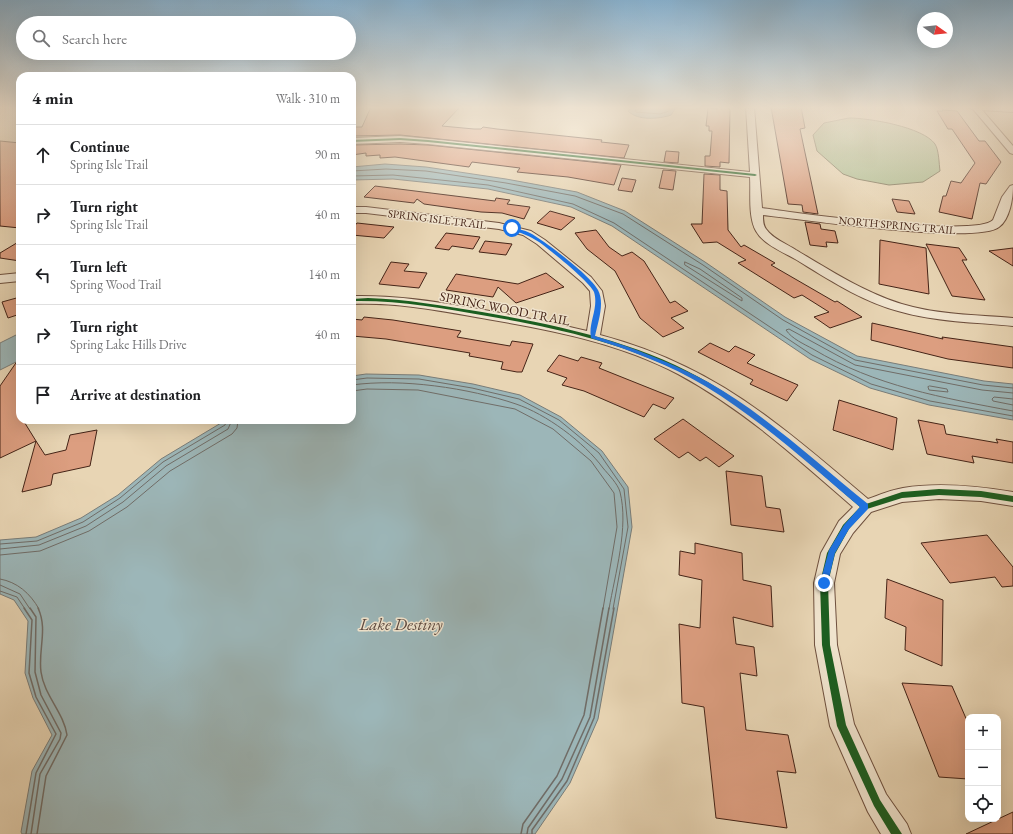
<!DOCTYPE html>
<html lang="en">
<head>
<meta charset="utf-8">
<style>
	:root { --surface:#fff; --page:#f2f2f2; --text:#202124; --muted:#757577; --line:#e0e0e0 }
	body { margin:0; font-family:"EB Garamond",serif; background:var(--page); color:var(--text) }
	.controls { position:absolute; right:12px; bottom:12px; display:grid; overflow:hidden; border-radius:8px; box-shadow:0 4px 16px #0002 }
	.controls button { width:36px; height:36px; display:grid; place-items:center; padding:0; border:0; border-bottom:1px solid var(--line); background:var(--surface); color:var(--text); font:20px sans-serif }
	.compass { position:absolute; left:917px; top:12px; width:36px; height:36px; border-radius:50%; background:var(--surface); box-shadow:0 4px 16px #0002; rotate:105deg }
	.stop { position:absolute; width:12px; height:12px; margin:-9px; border:3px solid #1a73e8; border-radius:50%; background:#fff }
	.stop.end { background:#1a73e8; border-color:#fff; box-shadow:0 1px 4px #0008 }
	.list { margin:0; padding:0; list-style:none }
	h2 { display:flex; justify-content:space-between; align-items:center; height:52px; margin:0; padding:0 16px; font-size:17px }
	h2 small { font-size:13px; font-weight:400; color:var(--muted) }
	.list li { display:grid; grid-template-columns:26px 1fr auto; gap:12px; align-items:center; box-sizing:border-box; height:60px; padding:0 16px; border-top:1px solid var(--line) }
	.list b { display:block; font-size:15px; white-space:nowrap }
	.list p { margin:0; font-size:13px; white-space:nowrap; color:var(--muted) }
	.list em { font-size:13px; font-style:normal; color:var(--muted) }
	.icon { flex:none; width:22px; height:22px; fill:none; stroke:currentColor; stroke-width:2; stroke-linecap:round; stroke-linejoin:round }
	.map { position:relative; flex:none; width:1013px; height:834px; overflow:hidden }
	.search { position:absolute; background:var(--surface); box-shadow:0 4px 16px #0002; left:16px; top:16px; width:340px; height:44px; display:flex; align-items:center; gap:10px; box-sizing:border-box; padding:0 14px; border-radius:22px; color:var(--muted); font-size:15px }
	.panel { position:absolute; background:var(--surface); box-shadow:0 4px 16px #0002; left:16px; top:72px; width:340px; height:352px; border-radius:12px }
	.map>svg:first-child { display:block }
</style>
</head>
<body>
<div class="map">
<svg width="1013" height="834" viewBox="0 0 1013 834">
	<rect width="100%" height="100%" fill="#e8d5b4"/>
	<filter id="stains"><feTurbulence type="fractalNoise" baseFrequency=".005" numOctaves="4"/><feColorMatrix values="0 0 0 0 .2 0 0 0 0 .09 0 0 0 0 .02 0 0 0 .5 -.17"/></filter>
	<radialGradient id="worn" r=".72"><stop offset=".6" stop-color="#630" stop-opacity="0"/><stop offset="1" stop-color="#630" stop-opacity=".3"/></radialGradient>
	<path fill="#afbe92" stroke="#7a7154" d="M849 118C869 118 923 127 935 144 939 150 939 164 940 171L923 182 889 185 857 179 843 174 817 151 813 135 824 123Z"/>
	<g fill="#9cb6b8" stroke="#797c78">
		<path d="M633 107H674L675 109 671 115C659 119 638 121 628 111Z"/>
		<polygon points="385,164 426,167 506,179 577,192 625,211 705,262 785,317 857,356 984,381 1013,384 1013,420 929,405 870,388 810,359 612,226 571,207 488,189 393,179 352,180 352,167"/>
		<polygon points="20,333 20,360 0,370 0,343"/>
		<polygon points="366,374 419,375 473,384 520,395 561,417 602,451 628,487 632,527 598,719 570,783 535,834 22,834 21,832 32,771 52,735 33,698 25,673 28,621 14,600 0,594 0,540 36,537 81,518 118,495 161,459 226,420 352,420 352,376"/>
	</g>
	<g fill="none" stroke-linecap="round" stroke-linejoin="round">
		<g stroke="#706d68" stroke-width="1">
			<polyline points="635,107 636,112 660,114 669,111 670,107"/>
			<polyline points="352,171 386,169 426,171 506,183 575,196 623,214 703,265 783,320 855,360 983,385 1013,388"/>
			<polyline points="352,176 393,175 488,185 573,204 614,223 812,355 871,384 930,401 1013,416"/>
			<polygon points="685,262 700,269 742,298 742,301 685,265"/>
			<polyline points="352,380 367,378 419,379 472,388 519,399 559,420 599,453 624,489 628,527 613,609"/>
			<path d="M352 385C401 378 469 388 516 404 546 414 584 442 603 468 608 474 618 484 620 492 629 527 615 574 609 609"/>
			<polygon points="930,386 947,389 948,392 929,390 928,387"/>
			<polyline points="352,391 367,389 418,390 515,409 553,429 591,461 614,493 617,527 603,609"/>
			<path d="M1013 393 982 390 855 365 789 329 786 330C792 339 804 344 813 349 875 386 943 398 1013 411"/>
			<polyline points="1013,399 994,397 992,399 993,401 1013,405"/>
			<polyline points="0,544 37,541 83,522 120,498 163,462 225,425 227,420"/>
			<polyline points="0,549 39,545 86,526 123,502 166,466 228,429 232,420"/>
			<polyline points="0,555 40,551 89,531 127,507 170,471 232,434 237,428 238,420"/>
			<path d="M0 579C17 582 30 593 39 609"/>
			<polyline points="0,585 20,594 30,609"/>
			<polyline points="0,591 17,597 25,609"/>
		</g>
		<g stroke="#706d68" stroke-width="1.5">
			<polyline points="24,608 32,620 29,673 36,697 56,734 36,773 26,834"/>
			<polyline points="30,608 36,617 35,672 41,695 61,733 60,739 40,774 31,834"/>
			<path d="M37 834 46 776 67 735C64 713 44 695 41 672 38 650 48 629 38 608"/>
			<polyline points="521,834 523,824 557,776 584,715 603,608"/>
			<polyline points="527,834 528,828 562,779 590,717 609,608"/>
			<polyline points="532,834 532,830 567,781 594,718 614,608"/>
		</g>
	</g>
	<g fill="#dc9e80" stroke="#452417">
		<polygon points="371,107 460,107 442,126 474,129 481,129 483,127 497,129 602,140 601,142 629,145 624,158 400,135 352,136 352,127 362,127"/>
		<polygon points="717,107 728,107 730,110 729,163 720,162 720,167 705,166 705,156 710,156 712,131 709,131 709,126 706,126 708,108 717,109"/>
		<polygon points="771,107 801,107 805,128 800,129 818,214 803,212 802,205 788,204"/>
		<polygon points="942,110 957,111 979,141 985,141 1001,162 986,184 980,183 972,219 939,212 943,196 946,196 951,181 961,183 975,163 952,129 948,129 937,111 943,111"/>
		<polygon points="0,141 20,143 20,228 0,226"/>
		<polygon points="400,144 428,145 621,165 614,185 568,177 517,172 520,168 472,162 469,167 395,157 380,158 380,155 366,156 366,153 352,155 352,145"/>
		<polygon points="666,151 679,152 678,163 664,162"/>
		<polygon points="663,170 676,171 673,190 659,188"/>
		<polygon points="704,174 720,175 720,190 727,191 728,230 741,247 744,245 775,263 771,265 835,302 837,301 862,317 830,328 814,317 829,312 802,295 794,298 738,263 746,260 717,242 703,243 691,224 702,224"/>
		<polygon points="622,178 636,180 632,192 618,190"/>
		<polygon points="375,186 495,201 496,198 510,200 507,204 530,207 524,219 502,213 481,212 424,204 417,199 414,203 364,197"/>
		<polygon points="892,199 909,201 915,214 897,212"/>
		<polygon points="550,211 575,218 561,230 537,223"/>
		<polygon points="805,222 820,224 821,229 835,231 838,243 826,242 827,247 810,245"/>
		<polygon points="357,223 394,227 384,238 352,235 352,229"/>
		<polygon points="596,230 609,247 622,256 632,252 644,261 670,303 675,301 688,311 671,318 684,328 663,337 640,318 615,271 587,249 575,233"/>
		<polygon points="446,233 480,237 473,249 452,246 449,250 435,248"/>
		<polygon points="880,240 926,248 929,294 879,284"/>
		<polygon points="20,241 20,261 0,258 0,253"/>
		<polygon points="485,241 512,244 506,255 479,252"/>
		<polygon points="926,244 959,248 967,260 962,260 985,300 952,296"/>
		<polygon points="1013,248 1013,266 989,251"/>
		<polygon points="391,262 409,264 404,271 427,273 419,288 379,284"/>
		<polygon points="546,273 564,287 516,303 498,287 493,297 446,290 456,274 518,284"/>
		<polygon points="20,297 20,314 8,318 2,302"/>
		<polygon points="364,317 393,320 461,331 457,337 510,346 512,341 533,344 522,372 517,372 501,369 503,362 469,356 470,353 386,339 352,336 352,319 362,320"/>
		<polygon points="872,323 943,339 942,337 1013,347 1013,368 948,359 871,340"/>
		<polygon points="710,343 729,352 735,346 755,355 747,363 798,385 787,401 750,384 753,380 698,352"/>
		<polygon points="559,355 578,361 581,357 602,363 599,368 674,398 665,409 653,404 644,417 584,391 562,385 567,378 547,371"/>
		<polygon points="20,357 20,420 23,420 36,441 0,458 0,386"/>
		<polygon points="839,400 897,418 893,450 833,430"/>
		<polygon points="683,419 734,456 719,467 706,457 700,461 688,452 679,458 654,439"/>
		<polygon points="918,420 944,425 946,434 998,443 996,439 1013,442 1013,463 972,456 974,463 927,454"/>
		<polygon points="97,430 90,466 53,474 51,485 22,492 36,441 45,455 66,450 70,435"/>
		<polygon points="726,471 762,476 766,507 780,509 784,532 731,525"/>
		<polygon points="987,535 1013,567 1013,586 1002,587 995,577 950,583 921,543"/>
		<polygon points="695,543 742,553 743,580 771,586 773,627 733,617 736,644 754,647 757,676 740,673 746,730 788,735 796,773 777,771 787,828 716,818 704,707 682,703 679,624 700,628 702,580 679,575 680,551 695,554"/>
		<polygon points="887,579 943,600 942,666 905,650 906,627 885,618"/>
		<polygon points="902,683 952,686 968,723 968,779 939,777"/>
		<polygon points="1013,812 1013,834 966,834 998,819"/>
	</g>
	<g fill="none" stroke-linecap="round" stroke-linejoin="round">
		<g stroke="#6e503e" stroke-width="2">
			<g id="minor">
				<path d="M746 107H754L762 208C795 213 976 238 993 220L1002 197 1010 186 1013 185C1013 198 1010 219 999 227 977 245 799 219 763 215 763 220 763 225 766 229 773 239 787 244 796 250 833 272 871 297 913 307 946 315 980 315 1013 318V326C975 322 936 322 898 311 861 301 828 279 795 259 783 252 763 244 756 231 748 217 751 194 750 177L428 144 400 142 352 144V138L400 136 750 172Z"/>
				<polygon points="967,107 1013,108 1013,112 982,110 1013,146 1013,154 1010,153 973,109"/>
				<path d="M352 207H366L499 223 531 231 545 240 591 277 602 291 605 306 600 335C630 343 658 353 686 367 753 399 811 451 868 499 879 495 891 490 903 488 939 482 977 486 1013 492V506L981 501 939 499 902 502 871 512 853 533 840 554 834 583 837 645 854 724 886 794 907 824 911 834H881L868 812 830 726 815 645 814 583 821 553 839 521 853 507C798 459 743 409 678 374 619 343 552 330 487 319 442 311 398 302 352 304V296C393 295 433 301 473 308 512 315 550 322 587 331L591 306 590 291 583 283 537 244 523 235 499 229 366 213H352Z"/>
				<polygon points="20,273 20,281 0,283 0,275"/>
			</g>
		</g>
		<use href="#minor" fill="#f0e4ce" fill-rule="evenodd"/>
		<g stroke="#f0e4ce" stroke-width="2">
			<g id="cycleway">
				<polygon points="400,138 428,140 755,174 757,175 755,176 428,142 400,140 352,142 352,140"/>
				<path d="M368 298C406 299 444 306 482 312 561 326 641 342 711 384 767 418 816 462 866 504L902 492 939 489 981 491 1013 496V502L981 497 939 495 902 498 867 509 849 529 835 554 828 583 830 645 846 725 880 800 902 834H891L874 806 837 726 822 645 820 583 827 553 843 525 860 507C804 459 747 405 679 371 619 342 553 327 487 316 442 308 398 300 352 301V299Z"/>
			</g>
		</g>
		<use href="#cycleway" fill="#1b5e20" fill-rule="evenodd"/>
	</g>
	<linearGradient id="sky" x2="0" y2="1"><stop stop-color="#89b5d5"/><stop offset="0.48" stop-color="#f5ecdd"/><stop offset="1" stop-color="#f5ecdd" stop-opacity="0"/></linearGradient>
	<rect width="1013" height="224" fill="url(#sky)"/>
	<path fill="#1a73e8" d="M512 227C518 229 524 230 530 233 545 241 591 276 598 290 605 303 598 322 595 336 634 348 672 363 708 382 765 414 817 463 868 504V509L849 529 835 553 827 586 824 587 820 583 829 550 844 525 860 507C810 465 761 420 705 386 670 365 630 350 591 338 588 323 599 308 594 292 590 282 549 249 539 242 530 236 521 233 510 229Z"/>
	<g text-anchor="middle" stroke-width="3" stroke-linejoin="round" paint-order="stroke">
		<g font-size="11" fill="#452417" stroke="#f0e4ce">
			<text transform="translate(437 219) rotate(7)" y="4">SPRING ISLE TRAIL</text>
			<text transform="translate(897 225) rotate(5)" y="4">NORTH SPRING TRAIL</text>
		</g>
		<g font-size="13" fill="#452417" stroke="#f0e4ce">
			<text transform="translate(505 308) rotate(11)" y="5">SPRING WOOD TRAIL</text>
		</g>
		<g font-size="17" font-style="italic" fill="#5b483f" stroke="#f0e4ce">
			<text x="401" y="630">Lake Destiny</text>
		</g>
	</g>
	<rect width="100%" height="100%" filter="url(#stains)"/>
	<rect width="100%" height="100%" fill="url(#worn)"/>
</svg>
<div class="controls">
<button>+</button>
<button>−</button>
<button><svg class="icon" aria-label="locate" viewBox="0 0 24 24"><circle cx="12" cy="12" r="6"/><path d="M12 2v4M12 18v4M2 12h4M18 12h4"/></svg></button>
</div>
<svg class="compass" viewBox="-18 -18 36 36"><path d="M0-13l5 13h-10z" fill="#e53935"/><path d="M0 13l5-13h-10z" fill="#757577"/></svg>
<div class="stop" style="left:512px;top:228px"></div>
<div class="stop end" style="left:824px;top:583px"></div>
<div class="search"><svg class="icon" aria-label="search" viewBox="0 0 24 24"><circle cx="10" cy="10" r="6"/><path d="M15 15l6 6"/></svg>Search here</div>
<section class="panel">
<h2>4 min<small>Walk · 310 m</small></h2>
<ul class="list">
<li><svg class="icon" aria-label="ahead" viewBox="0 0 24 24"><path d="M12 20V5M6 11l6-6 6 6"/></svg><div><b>Continue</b><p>Spring Isle Trail</p></div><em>90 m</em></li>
<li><svg class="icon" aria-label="right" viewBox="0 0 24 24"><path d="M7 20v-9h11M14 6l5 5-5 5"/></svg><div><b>Turn right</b><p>Spring Isle Trail</p></div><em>40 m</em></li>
<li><svg class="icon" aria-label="left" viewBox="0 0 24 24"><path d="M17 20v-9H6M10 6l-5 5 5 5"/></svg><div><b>Turn left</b><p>Spring Wood Trail</p></div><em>140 m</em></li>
<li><svg class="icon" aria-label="right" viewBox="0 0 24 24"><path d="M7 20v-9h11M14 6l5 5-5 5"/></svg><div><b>Turn right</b><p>Spring Lake Hills Drive</p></div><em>40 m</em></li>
<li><svg class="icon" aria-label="arrive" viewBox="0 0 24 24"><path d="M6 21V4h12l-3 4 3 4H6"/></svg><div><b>Arrive at destination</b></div></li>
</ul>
</section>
</div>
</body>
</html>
